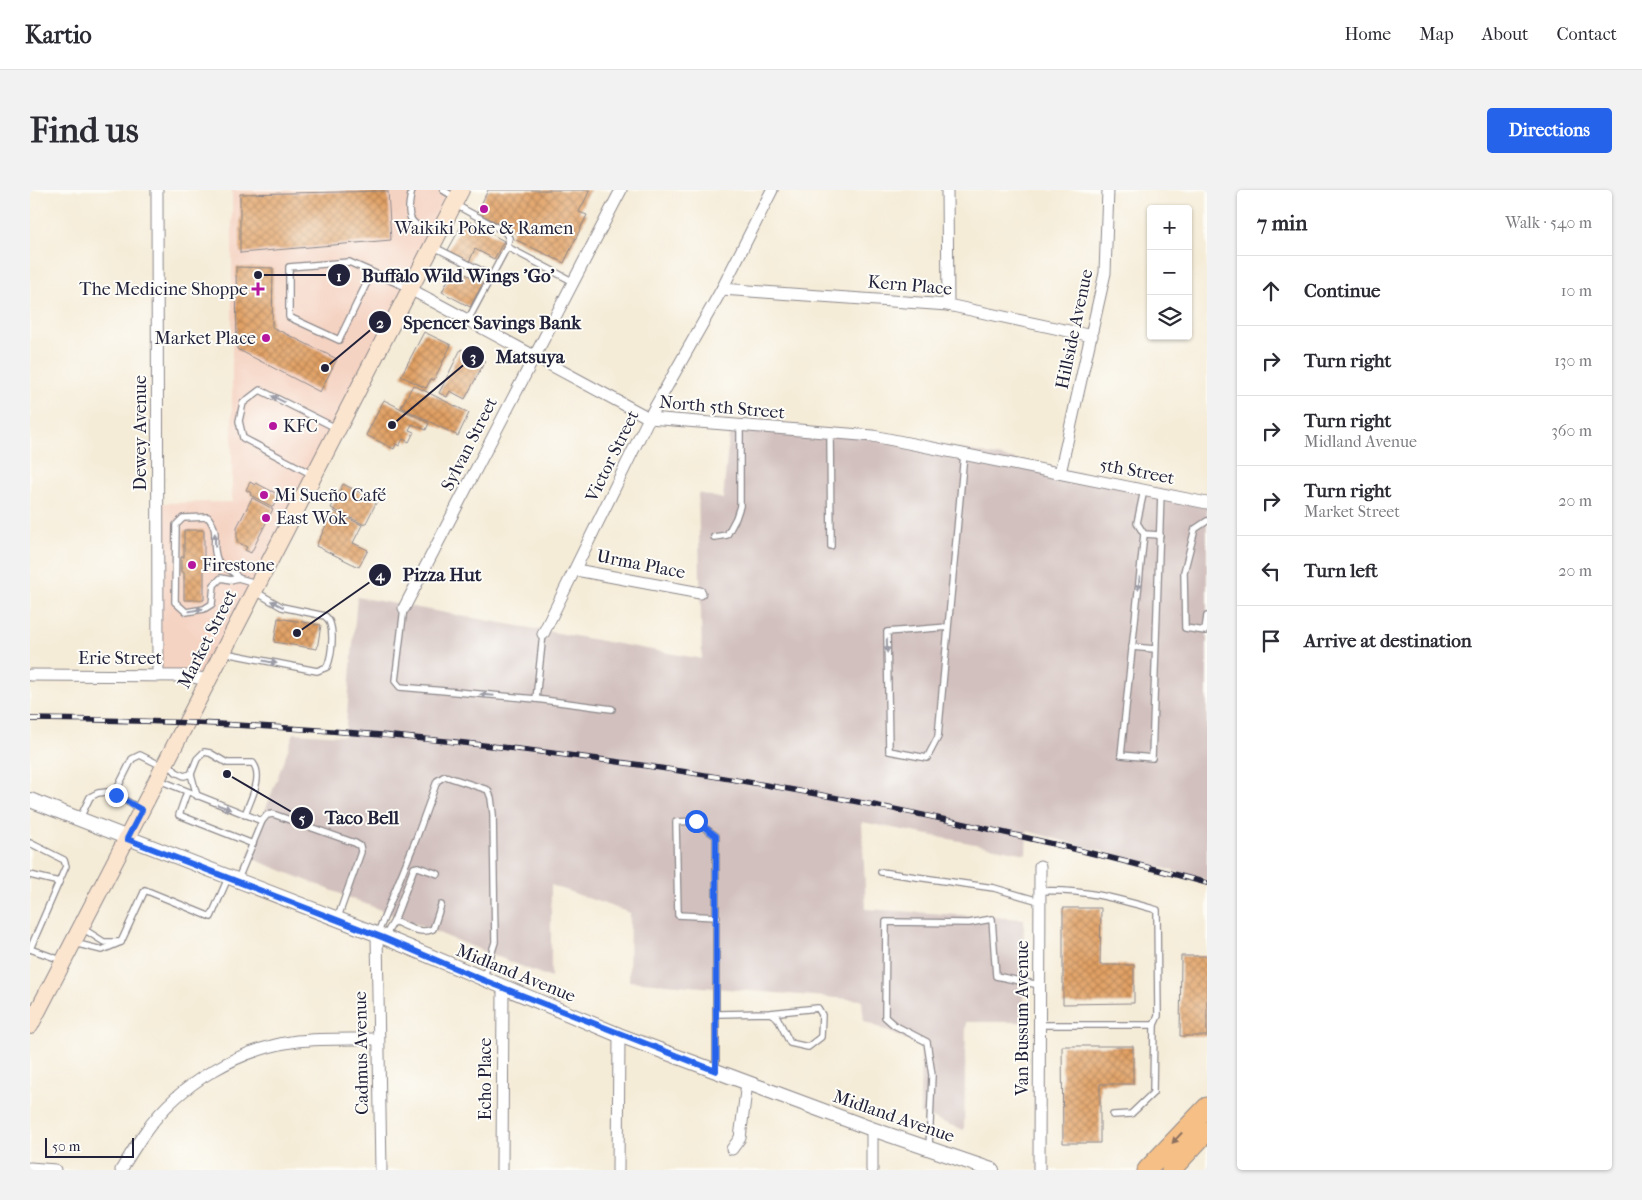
<!DOCTYPE html>
<html lang="en">
<head>
<meta charset="utf-8">
<style>
	:root { --surface:#fff; --page:#f2f2f3; --text:#2b2b33; --muted:#7c7c81; --line:#e1e1e2; --accent:#2563eb }
	body { margin:0; font-family:"IM FELL French Canon",serif; background:var(--page); color:var(--text) }
	.controls { position:absolute; right:15px; top:15px; display:grid; overflow:hidden; border-radius:5px; box-shadow:0 1px 4px #0004 }
	.controls button { width:45px; height:45px; display:grid; place-items:center; padding:0; border:0; border-bottom:1px solid var(--line); background:var(--surface); color:var(--text); font:25px sans-serif }
	.scale { position:absolute; left:15px; bottom:12px; width:89px; box-sizing:border-box; padding-left:5px; border:2px solid #22223b; border-top:0; font-size:14px; line-height:18px; white-space:nowrap; color:#22223b; -webkit-text-stroke:4px #fdfcf7; paint-order:stroke }
	.stop { position:absolute; width:15px; height:15px; margin:-11px; border:4px solid #2563eb; border-radius:50%; background:#fff }
	.stop.end { background:#2563eb; border-color:#fff; box-shadow:0 1px 5px #0008 }
	.list { margin:0; padding:0; list-style:none }
	h2 { display:flex; justify-content:space-between; align-items:center; height:65px; margin:0; padding:0 20px; font-size:21px }
	h2 small { font-size:16px; font-weight:400; color:var(--muted) }
	.list li { display:grid; grid-template-columns:32px 1fr auto; gap:15px; align-items:center; box-sizing:border-box; height:70px; padding:0 20px; border-top:1px solid var(--line) }
	.list b { display:block; font-size:19px; white-space:nowrap }
	.list p { margin:0; font-size:16px; white-space:nowrap; color:var(--muted) }
	.list em { font-size:16px; font-style:normal; color:var(--muted) }
	.icon { flex:none; width:28px; height:28px; fill:none; stroke:currentColor; stroke-width:2; stroke-linecap:round; stroke-linejoin:round }
	.map { position:relative; flex:none; width:1177px; height:980px; overflow:hidden; border-radius:5px }
	header { display:flex; align-items:center; gap:30px; box-sizing:border-box; height:70px; padding:0 25px; background:var(--surface); border-bottom:1px solid var(--line) }
	header strong { font-size:24px }
	nav { display:flex; gap:28px; margin-inline-start:auto; font-size:18px }
	.intro { display:flex; align-items:center; justify-content:space-between; box-sizing:border-box; height:120px; padding:0 30px }
	h1 { margin:0; font-size:35px }
	.button { padding:12px 22px; border-radius:5px; background:var(--accent); color:#fff; font-size:18px; font-weight:700 }
	main { display:flex; gap:30px; padding:0 30px }
	aside { flex:1; background:var(--surface); border-radius:5px; box-shadow:0 1px 4px #0004 }
	.map>svg:first-child { display:block }
</style>
</head>
<body>
<header>
<strong>Kartio</strong>
<nav><a>Home</a><a>Map</a><a>About</a><a>Contact</a></nav>
</header>
<div class="intro"><h1>Find us</h1><a class="button">Directions</a></div>
<main>
<div class="map">
<svg width="1177" height="980" viewBox="0 0 1177 980">
	<defs>
		<pattern id="building-cross-hatch" width="8" height="8" patternUnits="userSpaceOnUse" patternTransform="scale(1.25)"><rect width="8" height="8" fill="#e1a063"/><path d="M0 0l8 8M0 8l8-8" fill="none" stroke="#b68253"/></pattern>
	</defs>
	<rect width="100%" height="100%" fill="#fdfcf7"/>
	<filter id="ink" filterUnits="userSpaceOnUse"><feTurbulence type="fractalNoise" baseFrequency=".02" numOctaves="2"/><feDisplacementMap in="SourceGraphic" scale="10" xChannelSelector="R" yChannelSelector="G"/><feConvolveMatrix kernelMatrix="1 2 1 2 8 2 1 2 1" color-interpolation-filters="sRGB"/></filter>
	<filter id="wash" filterUnits="userSpaceOnUse"><feTurbulence type="fractalNoise" baseFrequency=".0096" numOctaves="4" result="noise"/><feDisplacementMap in="SourceGraphic" scale="20" xChannelSelector="R" yChannelSelector="G"/><feGaussianBlur stdDeviation="1.12" result="paint"/><feColorMatrix in="noise" values="0 0 0 0 0 0 0 0 0 0 0 0 0 0 0 0 0 1.4 0 .05"/><feComposite in="paint" operator="in"/></filter>
	<g filter="url(#wash)">
		<rect width="100%" height="100%" fill="#f5ecd8"/>
		<polygon fill="#f5d3c2" points="202,0 425,0 175,485 130,484 132,313 202,312"/>
		<polygon fill="#d1c0bd" points="700,235 867,246 1177,308 1177,690 997,641 996,664 832,632 836,719 994,729 993,832 936,832 934,940 890,924 891,856 834,831 832,810 599,791 600,723 521,695 521,788 218,667 264,543 315,546 327,407 672,469 668,303 693,309"/>
		<g id="blocks">
			<g fill="url(#building-cross-hatch)">
				<polygon points="458,0 560,0 549,22 557,25 534,73 480,47 483,40 447,23"/>
				<polygon points="358,1 361,50 210,63 210,4"/>
				<polygon points="435,29 474,51 464,69 445,59 439,72 418,60"/>
				<polygon points="206,77 243,78 242,137 307,169 290,202 207,159"/>
				<polygon points="424,78 453,93 440,117 412,102"/>
				<polygon points="394,142 421,155 404,190 401,189 396,198 371,186"/>
				<polygon points="431,159 455,171 435,209 420,201 417,207 409,203"/>
				<polygon points="383,195 439,223 428,246 371,217"/>
				<polygon points="354,210 399,233 396,240 382,234 379,240 384,242 379,252 373,249 369,256 366,254 364,259 336,245"/>
				<polygon points="220,292 225,295 226,293 249,305 243,317 220,305 221,303 216,300"/>
				<polygon points="313,294 347,311 335,335 301,318"/>
				<polygon points="222,308 243,319 221,363 215,360 217,357 207,352 207,337"/>
				<polygon points="303,321 332,335 323,353 338,360 329,377 286,356"/>
				<polygon points="154,340 174,340 174,410 154,410 154,382 151,382 151,367 154,367"/>
				<polygon points="248,428 291,435 287,459 244,452"/>
				<polygon points="1033,718 1071,718 1070,775 1104,775 1104,813 1033,814"/>
				<polygon points="1151,766 1177,766 1177,846 1150,846"/>
				<polygon points="1032,856 1103,856 1103,894 1070,894 1070,953 1033,953"/>
			</g>
		</g>
	</g>
	<g filter="url(#ink)">
		<use href="#blocks" fill-opacity="0" stroke="#8c878a" stroke-width="1"/>
		<g fill="none" stroke-linecap="round" stroke-linejoin="round">
			<g stroke="#8c878a" stroke-width="8">
				<g id="service">
					<path d="M382 0C375 29 379 34 406 45"/>
					<polyline points="413,0 426,8"/>
					<polyline points="426,15 475,42 479,48 477,57 544,92"/>
					<polyline points="404,57 462,86"/>
					<polyline points="342,82 309,150 259,127 259,77 319,72 378,98"/>
					<polyline points="438,130 477,57"/>
					<polyline points="800,243 801,356"/>
					<polyline points="283,285 213,248 209,231 213,213 230,200 306,238"/>
					<polyline points="1114,300 1107,333 1114,344 1091,565 1122,568 1131,303"/>
					<polyline points="1177,331 1165,339 1154,382 1155,438 1175,441 1177,426"/>
					<polyline points="1114,344 1130,345"/>
					<polyline points="684,347 697,345 706,328 710,316 710,237"/>
					<path d="M208 388C203 378 188 378 186 366 181 348 191 345 178 327L153 328 146 335 145 412 156 422 174 419 182 414 184 395 191 388 201 390 208 388 226 393"/>
					<polyline points="374,418 365,491 370,497 506,509 582,519"/>
					<polyline points="918,437 857,442 859,561 897,568 908,547 934,264"/>
					<polyline points="1102,457 1125,459"/>
					<path d="M195 463 287 481 297 477C302 465 306 434 295 426L252 417 226 402"/>
					<polyline points="506,509 513,444"/>
					<path d="M138 573 146 582 154 586 161 584 167 569 174 562 180 563 197 573H223C234 587 220 610 215 625"/>
					<polyline points="161,584 167,606"/>
					<polyline points="129,590 232,631"/>
					<polyline points="157,602 149,625 223,654"/>
					<polyline points="110,619 86,605 86,601 102,569 110,565 132,576"/>
					<polyline points="50,628 60,607 68,603 86,601"/>
					<polyline points="0,653 34,670 36,676 29,692"/>
					<polyline points="851,682 964,698 1009,711"/>
					<polyline points="0,685 29,692 0,759"/>
					<polyline points="208,689 232,631 237,625 243,624 325,653 330,656 331,662 308,727"/>
					<polyline points="364,731 384,678 388,677 408,684"/>
					<polyline points="347,745 386,649 407,591 415,586 458,600 461,608 463,624 465,752 454,787"/>
					<path d="M355 746 364 731C376 736 390 745 403 739L411 715"/>
					<polyline points="91,752 115,700 181,727 198,688"/>
					<polyline points="44,753 72,760 91,752 74,752 52,738"/>
					<polyline points="0,759 31,770"/>
					<polyline points="687,824 740,823 747,827 760,853 778,857 791,847 792,825 788,818 740,823"/>
					<path d="M1009 835H1124L1128 826 1127 720C1085 708 1053 699 1010 701"/>
					<polyline points="686,881 686,646 665,631 646,632 648,725 687,727"/>
					<polyline points="1083,925 1101,924 1123,903 1124,835"/>
					<polyline points="899,958 902,885 897,852 864,835 855,827 856,732 939,733 962,729 966,786 1009,795"/>
				</g>
			</g>
			<g stroke="#8c878a" stroke-width="13">
				<g id="minor">
					<polyline points="127,0 128,486"/>
					<polyline points="917,0 918,115"/>
					<polyline points="380,99 619,228 843,246 1177,313"/>
					<polyline points="692,99 918,115 1062,146"/>
					<polyline points="1030,283 1075,83 1078,0"/>
					<polyline points="546,380 670,403"/>
					<polyline points="374,418 591,0"/>
					<polyline points="513,444 619,228 692,99 742,0"/>
					<polyline points="0,485 158,486 179,490"/>
					<polyline points="347,745 351,980"/>
					<polyline points="702,959 710,948 717,893"/>
					<polyline points="0,978 25,980"/>
					<path d="M91 980C99 967 107 953 116 941 150 893 209 859 267 851 294 848 321 849 347 849"/>
					<polyline points="472,980 473,798"/>
					<polyline points="588,980 589,845"/>
					<polyline points="842,980 842,939"/>
					<polyline points="1009,980 1010,676"/>
				</g>
			</g>
			<g stroke="#8c878a" stroke-width="16">
				<polyline id="tertiary" points="0,610 354,747 589,845 842,939 962,980"/>
			</g>
			<g stroke="#8c878a" stroke-width="18">
				<polyline id="secondary" points="0,836 431,0"/>
			</g>
			<g stroke="#8c878a" stroke-width="21">
				<g id="trunk">
					<polyline points="1117,980 1177,917"/>
					<polyline points="1141,980 1177,941"/>
				</g>
			</g>
			<use href="#service" stroke="#fff" stroke-width="5.5"/>
			<use href="#minor" stroke="#fff" stroke-width="11"/>
			<use href="#tertiary" stroke="#fff" stroke-width="14"/>
			<use href="#secondary" stroke="#fbe5cf" stroke-width="16"/>
			<use href="#trunk" stroke="#f5bf86" stroke-width="19"/>
			<g stroke="#22223b" stroke-width="5.5">
				<path id="rail" d="M0 529C398 531 793 589 1177 693"/>
			</g>
			<use href="#rail" stroke="#fdfcf7" stroke-width="4" stroke-dasharray="11" stroke-linecap="butt"/>
		</g>
		<defs><path id="oneway-solid" d="M-6-.8H1V-3.2L6.5 0L1 3.2V.8H-6Z" transform="scale(1.25)"/></defs>
		<g fill="#9c9ca7">
			<use href="#oneway-solid" transform="translate(248 209) rotate(-154)"/>
			<use href="#oneway-solid" transform="translate(185 350) rotate(-91)"/>
			<use href="#oneway-solid" transform="translate(1109 393) rotate(96)"/>
			<use href="#oneway-solid" transform="translate(247 414) rotate(-153)"/>
			<use href="#oneway-solid" transform="translate(166 420) rotate(-11)"/>
			<use href="#oneway-solid" transform="translate(857 456) rotate(89)"/>
			<use href="#oneway-solid" transform="translate(240 472) rotate(11)"/>
			<use href="#oneway-solid" transform="translate(457 505) rotate(-175)"/>
			<use href="#oneway-solid" transform="translate(194 617) rotate(21)"/>
		</g>
		<use fill="#8c7060" href="#oneway-solid" transform="translate(1147 948) rotate(133)"/>
	</g>
	<g fill="none" stroke-linecap="round" stroke-linejoin="round" filter="url(#ink)">
		<polyline stroke="#2563eb" stroke-width="6" points="86,605 112,620 97,649 354,748 453,790 686,881 686,646 666,631"/>
	</g>
	<g fill="#b5179e" stroke="#fdfcf7" stroke-width="2">
		<circle cx="454" cy="19" r="5"/>
		<path d="M225.5 91.5h5v5h5v5h-5v5h-5v-5h-5v-5h5z"/>
		<circle cx="236" cy="148" r="5"/>
		<circle cx="243" cy="236" r="5"/>
		<circle cx="234" cy="305" r="5"/>
		<circle cx="236" cy="328" r="5"/>
		<circle cx="162" cy="375" r="5"/>
	</g>
	<g text-anchor="middle" stroke-width="4" stroke-linejoin="round" paint-order="stroke">
		<g font-size="18" fill="#22223b" stroke="#fdfcf7" text-anchor="start">
			<text x="454" y="44" text-anchor="middle">Waikiki Poke &amp; Ramen</text>
			<text x="218" y="105" text-anchor="end">The Medicine Shoppe</text>
			<text x="226" y="154" text-anchor="end">Market Place</text>
			<text x="253" y="242">KFC</text>
			<text x="244" y="311">Mi Sueño Café</text>
			<text x="246" y="334">East Wok</text>
			<text x="172" y="381">Firestone</text>
		</g>
		<g font-size="18" fill="#22223b" stroke="#fdfcf7">
			<text transform="translate(880 95) rotate(5)" y="6">Kern Place</text>
			<text transform="translate(1044 139) rotate(-78)" y="6">Hillside Avenue</text>
			<text transform="translate(692 217) rotate(5)" y="6">North 5th Street</text>
			<text transform="translate(110 243) rotate(-90)" y="6">Dewey Avenue</text>
			<text transform="translate(439 254) rotate(-63)" y="6">Sylvan Street</text>
			<text transform="translate(582 266) rotate(-64)" y="6">Victor Street</text>
			<text transform="translate(1107 281) rotate(11)" y="6">5th Street</text>
			<text transform="translate(611 374) rotate(11)" y="6">Urma Place</text>
			<text transform="translate(177 449) rotate(-63)" y="6">Market Street</text>
			<text x="90" y="474">Erie Street</text>
			<text transform="translate(486 783) rotate(22)" y="6">Midland Avenue</text>
			<text transform="translate(992 828) rotate(-90)" y="6">Van Bussum Avenue</text>
			<text transform="translate(331 863) rotate(-91)" y="6">Cadmus Avenue</text>
			<text transform="translate(455 889) rotate(-90)" y="6">Echo Place</text>
			<text transform="translate(864 926) rotate(19)" y="6">Midland Avenue</text>
		</g>
	</g>
	<path fill="none" stroke="#22223b" stroke-width="2" d="M228 85L309 85M295 178L350 132M362 235L443 167M267 443L350 385M197 584L272 628"/>
	<g fill="#22223b" stroke="#fdfcf7" stroke-width="2">
		<circle cx="228" cy="85" r="5"/>
		<circle cx="295" cy="178" r="5"/>
		<circle cx="362" cy="235" r="5"/>
		<circle cx="267" cy="443" r="5"/>
		<circle cx="197" cy="584" r="5"/>
		<circle cx="309" cy="85" r="12"/>
		<circle cx="350" cy="132" r="12"/>
		<circle cx="443" cy="167" r="12"/>
		<circle cx="350" cy="385" r="12"/>
		<circle cx="272" cy="628" r="12"/>
	</g>
	<g font-size="15" text-anchor="middle" font-weight="bold" fill="#fff">
		<text x="309" y="91">1</text>
		<text x="350" y="138">2</text>
		<text x="443" y="172">3</text>
		<text x="350" y="390">4</text>
		<text x="272" y="633">5</text>
	</g>
	<g font-size="19" text-anchor="middle" font-weight="bold" fill="#22223b" stroke="#fdfcf7" stroke-width="4" stroke-linejoin="round" paint-order="stroke">
		<text x="428" y="92">Buffalo Wild Wings 'Go'</text>
		<text x="462" y="139">Spencer Savings Bank</text>
		<text x="500" y="173">Matsuya</text>
		<text x="412" y="391">Pizza Hut</text>
		<text x="332" y="634">Taco Bell</text>
	</g>
</svg>
<div class="controls">
<button>+</button>
<button>−</button>
<button><svg class="icon" aria-label="layers" viewBox="0 0 24 24"><path d="M12 4l9 5-9 5-9-5zM3 14l9 5 9-5"/></svg></button>
</div>
<div class="scale">50 m</div>
<div class="stop" style="left:666px;top:631px"></div>
<div class="stop end" style="left:86px;top:605px"></div>
</div>
<aside>
<h2>7 min<small>Walk · 540 m</small></h2>
<ul class="list">
<li><svg class="icon" aria-label="ahead" viewBox="0 0 24 24"><path d="M12 20V5M6 11l6-6 6 6"/></svg><div><b>Continue</b></div><em>10 m</em></li>
<li><svg class="icon" aria-label="right" viewBox="0 0 24 24"><path d="M7 20v-9h11M14 6l5 5-5 5"/></svg><div><b>Turn right</b></div><em>130 m</em></li>
<li><svg class="icon" aria-label="right" viewBox="0 0 24 24"><path d="M7 20v-9h11M14 6l5 5-5 5"/></svg><div><b>Turn right</b><p>Midland Avenue</p></div><em>360 m</em></li>
<li><svg class="icon" aria-label="right" viewBox="0 0 24 24"><path d="M7 20v-9h11M14 6l5 5-5 5"/></svg><div><b>Turn right</b><p>Market Street</p></div><em>20 m</em></li>
<li><svg class="icon" aria-label="left" viewBox="0 0 24 24"><path d="M17 20v-9H6M10 6l-5 5 5 5"/></svg><div><b>Turn left</b></div><em>20 m</em></li>
<li><svg class="icon" aria-label="arrive" viewBox="0 0 24 24"><path d="M6 21V4h12l-3 4 3 4H6"/></svg><div><b>Arrive at destination</b></div></li>
</ul>
</aside>
</main>
</body>
</html>
